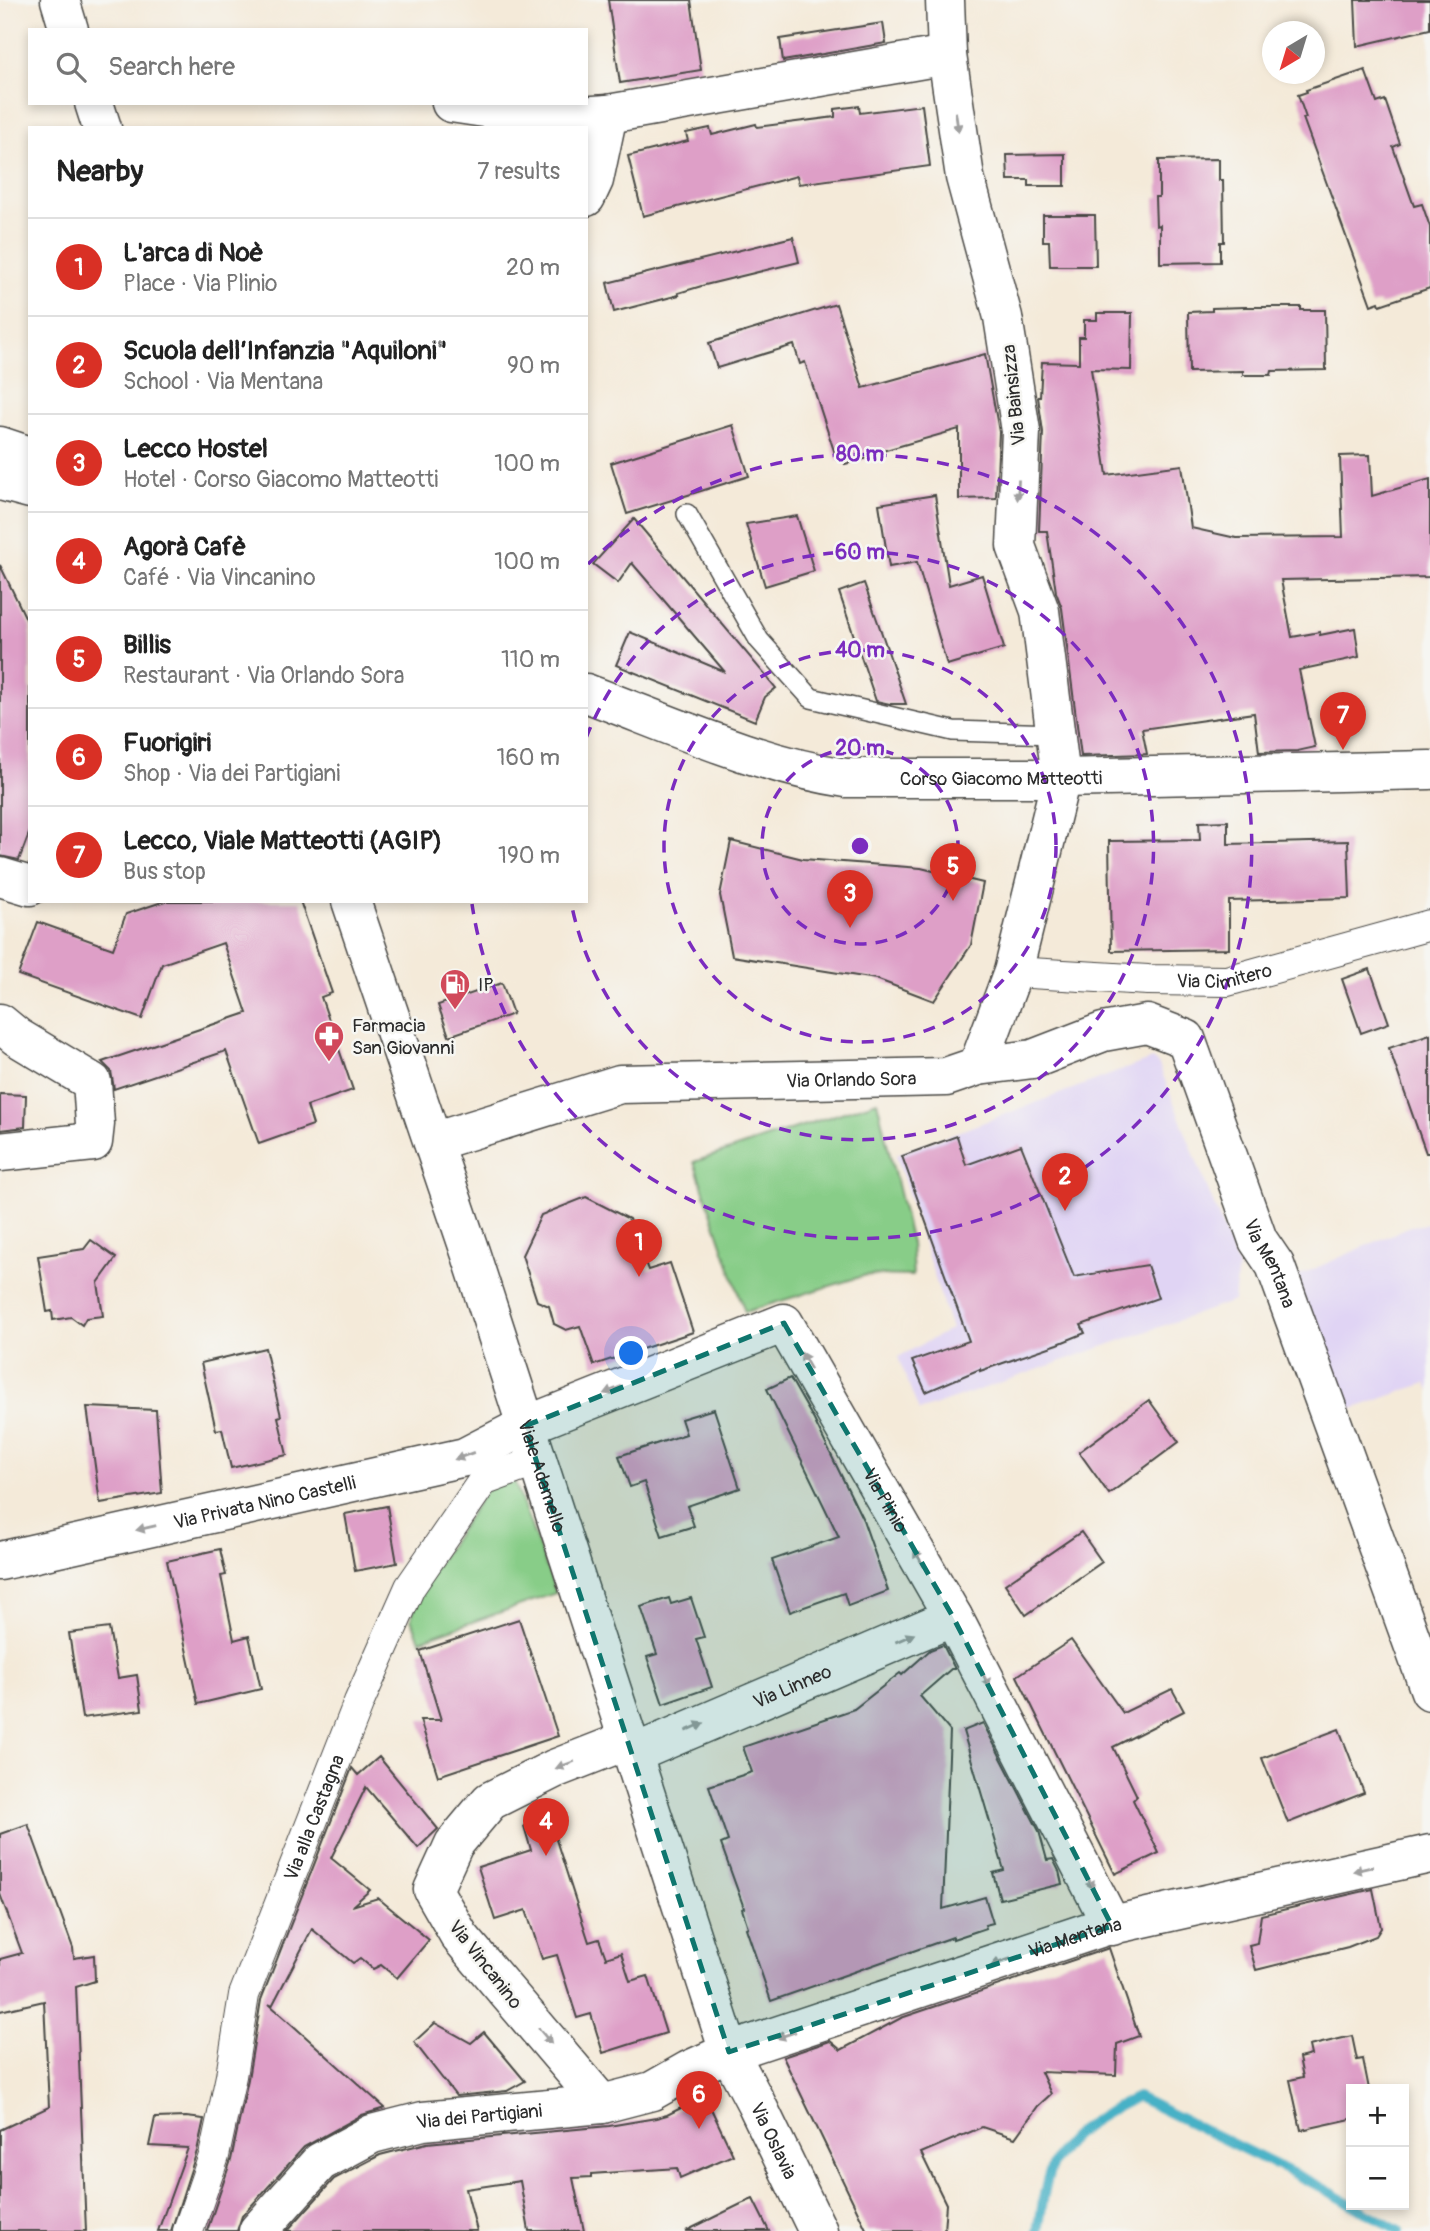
<!DOCTYPE html>
<html lang="en">
<head>
<meta charset="utf-8">
<style>
	:root { --surface:#fff; --page:#f6f6f6; --text:#222; --muted:#767676; --line:#e0e0e0; --accent:#d93025 }
	body { margin:0; font-family:Pangolin,sans-serif; background:var(--page); color:var(--text) }
	.controls { position:absolute; right:21px; bottom:21px; display:grid; overflow:hidden; border-radius:0px; box-shadow:0 4px 10px #0003 }
	.controls button { width:63px; height:63px; display:grid; place-items:center; padding:0; border:0; border-bottom:2px solid var(--line); background:var(--surface); color:var(--text); font:35px sans-serif }
	.compass { position:absolute; left:1262px; top:21px; width:63px; height:63px; border-radius:50%; background:var(--surface); box-shadow:0 4px 10px #0003; rotate:218deg }
	.you { position:absolute; left:632px; top:1354px; width:24px; height:24px; margin:-18px; border:5px solid #fff; border-radius:50%; background:#1a73e8; box-shadow:0 0 0 10px #1a73e833 }
	.badge { display:grid; place-items:center; width:46px; height:46px; border-radius:50%; background:var(--accent); color:#fff; font-size:23px; font-weight:700 }
	.pin { position:absolute; translate:-50% -58px; filter:drop-shadow(0 2px 4px #0008) }
	.pin::after { content:''; position:absolute; top:37px; width:24px; height:21px; background:inherit; clip-path:polygon(0 0,100% 0,50% 100%) }
	.list { margin:0; padding:0; list-style:none }
	h2 { display:flex; justify-content:space-between; align-items:center; height:91px; margin:0; padding:0 28px; font-size:30px }
	h2 small { font-size:23px; font-weight:400; color:var(--muted) }
	.list li { display:grid; grid-template-columns:46px 1fr auto; gap:21px; align-items:center; box-sizing:border-box; height:98px; padding:0 28px; border-top:2px solid var(--line) }
	.list b { display:block; font-size:26px; white-space:nowrap }
	.list p { margin:0; font-size:23px; white-space:nowrap; color:var(--muted) }
	.list em { font-size:23px; font-style:normal; color:var(--muted) }
	.icon { flex:none; width:38px; height:38px; fill:none; stroke:currentColor; stroke-width:2; stroke-linecap:round; stroke-linejoin:round }
	.map { position:relative; flex:none; width:1430px; height:2231px; overflow:hidden }
	.search { position:absolute; background:var(--surface); box-shadow:0 4px 10px #0003; left:28px; top:28px; width:560px; height:77px; display:flex; align-items:center; gap:18px; box-sizing:border-box; padding:0 24px; border-radius:0px; color:var(--muted); font-size:26px }
	.panel { position:absolute; background:var(--surface); box-shadow:0 4px 10px #0003; left:28px; top:126px; width:560px; height:777px; border-radius:0px }
	.map>svg:first-child { display:block }
</style>
</head>
<body>
<div class="map">
<svg width="1430" height="2231" viewBox="0 0 1430 2231">
	<rect width="100%" height="100%" fill="#f6f6f2"/>
	<filter id="ink" filterUnits="userSpaceOnUse"><feTurbulence type="fractalNoise" baseFrequency=".0143" numOctaves="2"/><feDisplacementMap in="SourceGraphic" scale="14" xChannelSelector="R" yChannelSelector="G"/><feConvolveMatrix kernelMatrix="1 2 1 2 8 2 1 2 1" color-interpolation-filters="sRGB"/></filter>
	<filter id="wash" filterUnits="userSpaceOnUse"><feTurbulence type="fractalNoise" baseFrequency=".00686" numOctaves="4" result="noise"/><feDisplacementMap in="SourceGraphic" scale="28" xChannelSelector="R" yChannelSelector="G"/><feGaussianBlur stdDeviation="1.57" result="paint"/><feColorMatrix in="noise" values="0 0 0 0 0 0 0 0 0 0 0 0 0 0 0 0 0 1.4 0 .05"/><feComposite in="paint" operator="in"/></filter>
	<g filter="url(#wash)">
		<rect width="100%" height="100%" fill="#f4ead9"/>
		<g fill="#e0d4f4">
			<polygon points="1152,1059 1159,1065 1238,1266 1234,1301 919,1411 898,1357 951,1329 896,1155"/>
			<polygon points="1430,1224 1430,1391 1426,1383 1347,1411 1291,1279 1411,1226"/>
		</g>
		<g fill="#88cd88" stroke="#5a7c5a" stroke-width="2">
			<polygon points="877,1101 911,1243 913,1276 866,1275 745,1312 694,1162"/>
			<polygon points="512,1475 556,1593 420,1640 411,1619 420,1590 490,1484"/>
		</g>
		<g fill="none" stroke-linecap="round" stroke-linejoin="round">
			<g stroke="#47b1c6" stroke-width="10">
				<polyline points="1353,2205 1399,2231"/>
				<path d="M1038 2231C1042 2212 1043 2189 1050 2171 1063 2134 1104 2113 1137 2097L1321 2187 1351 2204"/>
			</g>
		</g>
		<g id="blocks">
			<g fill="#de9fc7">
				<polygon points="608,0 691,0 701,70 620,83"/>
				<polygon points="1355,0 1430,0 1430,29 1357,46"/>
				<polygon points="883,23 886,43 783,61 780,39"/>
				<polygon points="1365,70 1377,103 1385,100 1400,144 1393,147 1414,206 1422,204 1430,227 1430,288 1380,305 1379,302 1371,305 1303,118 1306,118 1298,95 1307,92 1306,90"/>
				<polygon points="922,105 930,166 799,184 797,176 643,216 628,156 688,141 686,133 710,128 712,135 756,124 757,127 835,117 835,109 859,106 860,113"/>
				<polygon points="1065,154 1065,186 1029,186 1029,180 1008,180 1007,155"/>
				<polygon points="1219,159 1219,180 1223,180 1224,242 1220,242 1220,262 1160,263 1160,225 1156,226 1155,197 1159,197 1159,160"/>
				<polygon points="1043,215 1095,215 1096,266 1050,266 1049,241 1043,241"/>
				<polygon points="793,237 799,262 705,285 678,293 679,295 614,312 607,283"/>
				<polygon points="836,304 863,388 985,354 999,432 996,498 959,499 959,429 879,452 880,455 845,464 843,458 837,460 805,362 800,364 794,345 717,368 709,343"/>
				<polygon points="1246,307 1301,307 1301,310 1325,310 1326,370 1272,371 1271,375 1243,375 1243,371 1189,372 1188,312 1212,311 1212,308"/>
				<polygon points="1097,313 1132,313 1131,370 1091,369 1107,475 1182,465 1191,528 1236,538 1343,537 1340,456 1370,455 1372,496 1430,479 1430,577 1281,580 1292,637 1320,632 1320,635 1355,628 1359,657 1299,670 1315,747 1297,751 1259,752 1254,713 1142,729 1147,754 1081,756 1062,608 1056,592 1047,531 1039,531 1043,432 1038,397 1040,397 1042,362 1079,363 1079,337 1084,337 1084,320 1097,320"/>
				<polygon points="733,425 749,476 627,514 611,463"/>
				<polygon points="935,495 949,585 982,575 1004,648 947,665 917,562 889,567 879,504"/>
				<polygon points="797,516 814,571 765,586 746,524"/>
				<polygon points="634,519 776,688 765,697 755,721 616,665 630,632 725,672 632,563 618,583 593,564"/>
				<polygon points="0,565 30,627 30,831 19,860 0,856"/>
				<polygon points="864,583 881,631 906,704 890,704 876,701 839,592"/>
				<polygon points="1228,821 1228,844 1348,841 1350,898 1229,901 1229,949 1111,951 1109,841 1200,840 1199,822"/>
				<polygon points="731,841 803,859 921,868 983,883 971,945 934,1001 876,979 732,956 720,895"/>
				<polygon points="165,901 300,901 332,993 321,997 353,1090 307,1106 313,1125 259,1144 226,1051 114,1089 111,1071 102,1062 247,1013 223,943 162,964 142,1019 18,975 38,922 113,949 126,914"/>
				<polygon points="1370,969 1389,1023 1361,1033 1342,979"/>
				<polygon points="502,983 513,1014 449,1036 438,1005"/>
				<polygon points="1430,1034 1430,1153 1426,1153 1389,1048"/>
				<polygon points="0,1094 26,1095 25,1127 0,1130"/>
				<polygon points="957,1136 966,1165 1021,1145 1074,1277 1147,1265 1158,1298 1081,1325 1085,1333 1058,1344 980,1371 980,1369 926,1392 912,1361 969,1341 902,1156"/>
				<polygon points="586,1197 629,1219 648,1270 670,1263 693,1332 594,1365 580,1326 566,1330 554,1324 549,1306 537,1301 522,1255 541,1215"/>
				<polygon points="91,1240 116,1258 98,1283 103,1316 86,1318 82,1325 71,1317 53,1320 52,1311 47,1312 38,1256 84,1249"/>
				<polygon points="265,1348 281,1416 278,1417 287,1455 231,1468 222,1429 216,1430 201,1363"/>
				<polygon points="790,1378 814,1420 863,1520 888,1591 848,1606 844,1593 790,1612 772,1560 839,1537 767,1389"/>
				<polygon points="1149,1400 1179,1442 1109,1494 1079,1452"/>
				<polygon points="87,1407 156,1410 162,1493 100,1503"/>
				<polygon points="714,1409 740,1488 687,1506 694,1526 662,1536 644,1482 630,1487 619,1456 686,1434 681,1419"/>
				<polygon points="387,1506 397,1563 355,1571 345,1514"/>
				<polygon points="1081,1532 1102,1562 1026,1615 1005,1584"/>
				<polygon points="220,1549 226,1575 221,1576 234,1640 249,1636 261,1689 198,1704 167,1561"/>
				<polygon points="669,1598 671,1604 691,1598 704,1637 696,1639 712,1687 663,1704 647,1657 657,1654 641,1607"/>
				<polygon points="519,1619 558,1736 438,1776 420,1720 441,1720 420,1651"/>
				<polygon points="109,1628 118,1678 137,1675 142,1710 82,1718 69,1633"/>
				<polygon points="1071,1640 1123,1713 1172,1689 1184,1711 1113,1747 1137,1796 1133,1800 1159,1853 1115,1874 1017,1676"/>
				<polygon points="943,1645 955,1669 951,1669 920,1696 950,1731 943,1909 985,1897 993,1923 985,1925 986,1928 953,1939 953,1937 771,2001 746,1928 748,1927 742,1909 744,1908 721,1844 728,1841 709,1786 752,1772 743,1747 854,1709 900,1673 902,1675 930,1650"/>
				<polygon points="983,1723 1039,1831 1047,1860 1053,1859 1059,1871 1062,1884 1000,1899 993,1873 1004,1870 963,1731"/>
				<polygon points="1339,1729 1364,1793 1288,1823 1262,1758"/>
				<polygon points="379,1757 438,1829 418,1848 366,1787 331,1858 370,1890 352,1906 378,1898 429,1940 397,1978 381,1965 373,1969 360,1958 353,1963 312,1929 272,2006 269,2004 385,2108 362,2115 304,2147 242,2216 237,2231 207,2231 231,2160 248,2079 261,2000 352,1768 358,1775"/>
				<polygon points="549,1818 589,1942 599,1939 606,1958 621,1953 630,1981 648,1976 666,2033 603,2053 591,2014 577,2018 557,1955 542,1959 526,1910 495,1920 478,1867 531,1850 524,1826"/>
				<polygon points="28,1824 73,1948 74,1958 94,1955 95,1981 76,1987 86,2231 0,2231 0,2130 49,2107 44,2001 0,2011 0,1959 22,1953 0,1894 0,1834"/>
				<polygon points="1373,1889 1381,1928 1376,1936 1348,1947 1256,1970 1249,1945 1257,1943 1261,1915"/>
				<polygon points="1109,1948 1139,2036 1117,2044 1116,2075 1041,2072 1051,2094 1038,2106 1015,2138 982,2127 921,2153 946,2204 944,2231 867,2231 783,2057 830,2041 841,2050 901,2018"/>
				<polygon points="435,2023 471,2043 484,2032 525,2081 507,2091 456,2096 414,2042"/>
				<polygon points="1352,2036 1357,2060 1363,2059 1369,2089 1351,2089 1351,2119 1301,2130 1290,2080 1303,2077 1299,2058 1311,2055 1309,2046"/>
				<polygon points="705,2096 733,2155 680,2178 677,2168 591,2174 591,2177 573,2178 584,2231 529,2231 520,2181 466,2189 477,2231 287,2231 334,2179 380,2155 427,2143 609,2126 656,2118 667,2115"/>
				<polygon points="186,2117 204,2119 197,2151 171,2231 158,2231 188,2148 149,2146 155,2118"/>
				<polygon points="753,2199 769,2231 686,2231 741,2204"/>
			</g>
		</g>
	</g>
	<g filter="url(#ink)">
		<use href="#blocks" fill-opacity="0" stroke="#494845" stroke-width="2"/>
		<g fill="none" stroke-linecap="round" stroke-linejoin="round">
			<g stroke="#494845" stroke-width="22">
				<polyline id="service" points="687,514 759,640 811,698 953,731 1055,734"/>
			</g>
			<g stroke="#494845" stroke-width="32">
				<g id="pedestrian">
					<path id="s1" d="M1013 972 1148 980 1227 981 1430 925"/>
					<path id="s2" d="M188 2231 214 2156 231 2076 244 1995 359 1702 410 1587 483 1481 537 1461"/>
				</g>
			</g>
			<g stroke="#494845" stroke-width="41">
				<g id="minor">
					<polyline points="451,103 551,118 608,114 947,55"/>
					<polyline points="586,197 594,180 608,114"/>
					<polyline points="0,877 30,886"/>
					<path id="s3" d="M351 901 471 1255 729 2052 756 2103 818 2231"/>
					<polyline points="0,1023 17,1037 92,1082 95,1124 93,1142 0,1152"/>
					<path id="s4" d="M978 1066 1033 1059 1103 1032 1147 1024 1186 1039 1258 1240 1275 1265 1430 1691"/>
					<path id="s5" d="M433 1142 620 1084 946 1077 978 1066 1013 972 1061 778 1040 611 1016 546 1021 431 1003 317 965 177 947 55 945 0"/>
					<path id="s6" d="M0 1561 465 1457 525 1426 784 1323 953 1617 1112 1926"/>
					<path id="s7" d="M633 1754 953 1617"/>
					<polyline points="602,2104 460,1937 433,1890 454,1844 490,1801 554,1769 628,1740"/>
					<path id="s8" d="M258 2231 320 2162 372 2134 423 2121 602 2104 652 2091 689 2070 729 2052 1103 1927 1430 1854"/>
				</g>
			</g>
			<g stroke="#494845" stroke-width="41">
				<g id="tertiary">
					<path id="s9" d="M586 693C672 725 756 764 846 778H1061L1430 770"/>
				</g>
			</g>
			<g stroke="#494845" stroke-width="41">
				<g id="secondary">
					<polyline points="60,0 69,30"/>
					<polyline points="94,103 102,128"/>
					<polyline points="0,446 30,456"/>
					<polyline points="0,481 30,489"/>
				</g>
			</g>
			<use href="#service" stroke="#fff" stroke-width="19"/>
			<use href="#pedestrian" stroke="#fff" stroke-width="30"/>
			<use href="#minor" stroke="#fff" stroke-width="38"/>
			<use href="#tertiary" stroke="#fff" stroke-width="38"/>
			<use href="#secondary" stroke="#fff" stroke-width="38"/>
		</g>
		<defs><path id="oneway-solid" d="M-6-.8H1V-3.2L6.5 0L1 3.2V.8H-6Z" transform="scale(1.75)"/></defs>
		<g fill="#a0a0a0">
			<use href="#oneway-solid" transform="translate(957 122) rotate(82)"/>
			<use href="#oneway-solid" transform="translate(1018 490) rotate(93)"/>
			<use href="#oneway-solid" transform="translate(806 1361) rotate(-120)"/>
			<use href="#oneway-solid" transform="translate(613 1390) rotate(158)"/>
			<use href="#oneway-solid" transform="translate(464 1456) rotate(160)"/>
			<use href="#oneway-solid" transform="translate(146 1528) rotate(167)"/>
			<use href="#oneway-solid" transform="translate(919 1558) rotate(-120)"/>
			<use href="#oneway-solid" transform="translate(905 1638) rotate(-23)"/>
			<use href="#oneway-solid" transform="translate(985 1678) rotate(63)"/>
			<use href="#oneway-solid" transform="translate(695 1727) rotate(-23)"/>
			<use href="#oneway-solid" transform="translate(565 1765) rotate(159)"/>
			<use href="#oneway-solid" transform="translate(1363 1869) rotate(167)"/>
			<use href="#oneway-solid" transform="translate(1089 1880) rotate(63)"/>
			<use href="#oneway-solid" transform="translate(1001 1962) rotate(161)"/>
			<use href="#oneway-solid" transform="translate(786 2035) rotate(161)"/>
			<use href="#oneway-solid" transform="translate(545 2036) rotate(50)"/>
		</g>
	</g>
	<path fill="#0f766e" fill-opacity="0.2" stroke="#0f766e" stroke-width="5" stroke-dasharray="14 9" stroke-linejoin="round" d="M784 1323 953 1617 1112 1926 729 2052 525 1426Z"/>
	<g fill="none" stroke="#7b2cbf" stroke-width="3.5" stroke-dasharray="12 9">
		<circle cx="860" cy="846" r="98"/>
		<circle cx="860" cy="846" r="196"/>
		<path d="M586 738A294 294 0 1 1 571 902"/>
		<path d="M588 564A392 392 0 1 1 472 904"/>
	</g>
	<defs>
		<g id="fuel-pin" transform="scale(1.575)"><path d="M0 17L-7.5 6A9.5 9.5 0 1 1 7.5 6Z" fill="#d1495b" stroke="#f6f6f2"/><path d="M-5.5-6h7V0h2V4h1.3V-2.5L3-4.5l.8-.8L6-3V5H2.5V1h-1V6h-7ZM-4.2-4.7v3.2H.2V-4.7Z" fill="#fff"/></g>
		<g id="pharmacy-pin" transform="scale(1.575)"><path d="M0 17L-7.5 6A9.5 9.5 0 1 1 7.5 6Z" fill="#d1495b" stroke="#f6f6f2"/><path d="M-2-6h4v4h4v4h-4v4h-4v-4h-4v-4h4Z" fill="#fff"/></g>
	</defs>
	<g fill-rule="evenodd">
		<use href="#fuel-pin" x="455" y="984"/>
		<use href="#pharmacy-pin" x="329" y="1036"/>
	</g>
	<g text-anchor="middle" stroke-width="5" stroke-linejoin="round" paint-order="stroke">
		<g font-size="19" fill="#2b2b2b" stroke="#f6f6f2">
			<text transform="translate(1013 395) rotate(-96)" y="7">Via Bainsizza</text>
			<text dy="7" stroke="none"><textPath href="#s9" startOffset="429">Corso Giacomo Matteotti</textPath></text>
			<text dy="7" stroke="none"><textPath href="#s1" startOffset="212">Via Cimitero</textPath></text>
			<text dy="7" stroke="none"><textPath href="#s5" startOffset="427">Via Orlando Sora</textPath></text>
			<text dy="7" stroke="none"><textPath href="#s4" startOffset="457">Via Mentana</textPath></text>
			<text dy="7" stroke="none"><textPath href="#s3" startOffset="606">Viale Adamello</textPath></text>
			<text dy="7" stroke="none"><textPath href="#s6" startOffset="1027">Via Plinio</textPath></text>
			<text dy="7" stroke="none"><textPath href="#s6" startOffset="271">Via Privata Nino Castelli</textPath></text>
			<text dy="7" stroke="none"><textPath href="#s7" startOffset="173">Via Linneo</textPath></text>
			<text dy="7" stroke="none"><textPath href="#s2" startOffset="434">Via alla Castagna</textPath></text>
			<text dy="7" stroke="none"><textPath href="#s8" startOffset="887">Via Mentana</textPath></text>
			<text transform="translate(486 1964) rotate(52)" y="7">Via Vincanino</text>
			<text dy="7" stroke="none"><textPath href="#s8" startOffset="261">Via dei Partigiani</textPath></text>
			<text dy="7" stroke="none"><textPath href="#s3" startOffset="1311">Via Oslavia</textPath></text>
		</g>
		<g font-size="19" fill="#2b2b2b" stroke="#f6f6f2" text-anchor="start">
			<text x="478" y="991">IP</text>
			<text x="352" y="1032">Farmacia<tspan x="352" dy="22">San Giovanni</tspan></text>
		</g>
	</g>
	<circle cx="860" cy="846" r="10" fill="#7b2cbf" stroke="#f6f6f2" stroke-width="3.5"/>
	<g font-size="21" text-anchor="middle" font-weight="bold" fill="#7b2cbf" stroke="#f6f6f2" stroke-width="5" stroke-linejoin="round" paint-order="stroke">
		<text x="860" y="461">80 m</text>
		<text x="860" y="559">60 m</text>
		<text x="860" y="657">40 m</text>
		<text x="860" y="755">20 m</text>
	</g>
</svg>
<div class="controls">
<button>+</button>
<button>−</button>
</div>
<svg class="compass" viewBox="-18 -18 36 36"><path d="M0-13l5 13h-10z" fill="#e53935"/><path d="M0 13l5-13h-10z" fill="#767676"/></svg>
<div class="you"></div>
<div class="pin badge" style="left:639px;top:1277px">1</div>
<div class="pin badge" style="left:1065px;top:1211px">2</div>
<div class="pin badge" style="left:850px;top:928px">3</div>
<div class="pin badge" style="left:546px;top:1856px">4</div>
<div class="pin badge" style="left:953px;top:901px">5</div>
<div class="pin badge" style="left:699px;top:2129px">6</div>
<div class="pin badge" style="left:1343px;top:750px">7</div>
<div class="search"><svg class="icon" aria-label="search" viewBox="0 0 24 24"><circle cx="10" cy="10" r="6"/><path d="M15 15l6 6"/></svg>Search here</div>
<section class="panel">
<h2>Nearby<small>7 results</small></h2>
<ul class="list">
<li><span class="badge">1</span><div><b>L'arca di Noè</b><p>Place · Via Plinio</p></div><em>20 m</em></li>
<li><span class="badge">2</span><div><b>Scuola dell’Infanzia &quot;Aquiloni&quot;</b><p>School · Via Mentana</p></div><em>90 m</em></li>
<li><span class="badge">3</span><div><b>Lecco Hostel</b><p>Hotel · Corso Giacomo Matteotti</p></div><em>100 m</em></li>
<li><span class="badge">4</span><div><b>Agorà Cafè</b><p>Café · Via Vincanino</p></div><em>100 m</em></li>
<li><span class="badge">5</span><div><b>Billis</b><p>Restaurant · Via Orlando Sora</p></div><em>110 m</em></li>
<li><span class="badge">6</span><div><b>Fuorigiri</b><p>Shop · Via dei Partigiani</p></div><em>160 m</em></li>
<li><span class="badge">7</span><div><b>Lecco, Viale Matteotti (AGIP)</b><p>Bus stop</p></div><em>190 m</em></li>
</ul>
</section>
</div>
</body>
</html>
